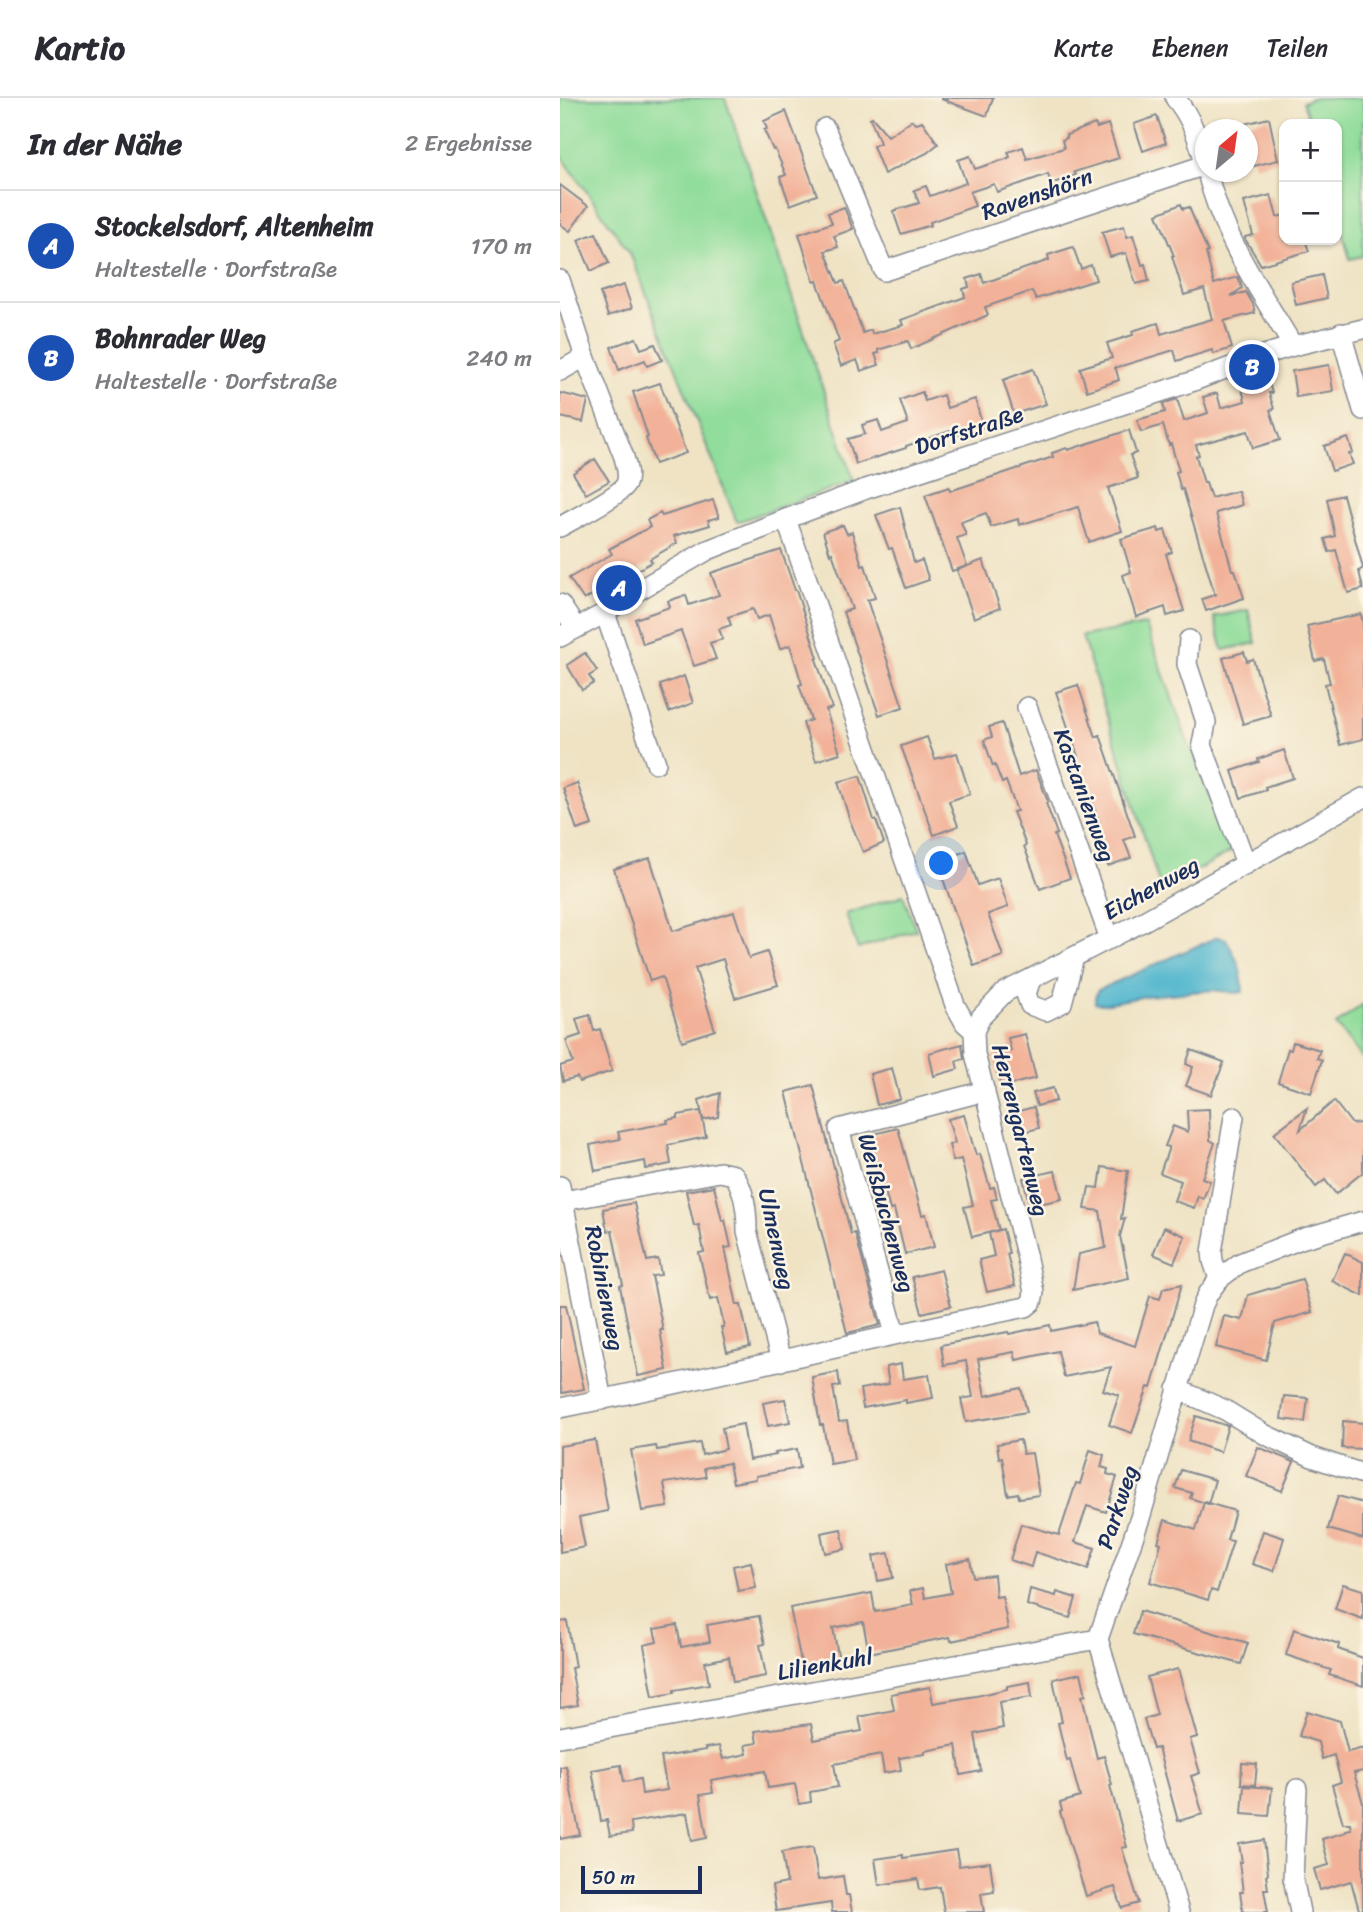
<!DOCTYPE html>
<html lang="de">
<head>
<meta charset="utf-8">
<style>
	:root { --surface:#fff; --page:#f7f7f7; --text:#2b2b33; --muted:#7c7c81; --line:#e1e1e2; --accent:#b45309 }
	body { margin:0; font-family:Sriracha,sans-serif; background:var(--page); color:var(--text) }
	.controls { position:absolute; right:21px; top:21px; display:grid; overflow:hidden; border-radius:14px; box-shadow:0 2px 5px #0004 }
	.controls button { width:63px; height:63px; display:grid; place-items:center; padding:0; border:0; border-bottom:2px solid var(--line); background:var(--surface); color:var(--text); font:35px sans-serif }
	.compass { position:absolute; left:635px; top:21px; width:63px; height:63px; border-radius:50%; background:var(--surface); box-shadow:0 2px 5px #0004; rotate:29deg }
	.scale { position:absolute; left:21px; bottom:18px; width:121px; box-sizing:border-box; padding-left:7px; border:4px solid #1b2f5e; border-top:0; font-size:19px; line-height:24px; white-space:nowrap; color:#1b2f5e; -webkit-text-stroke:5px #fcf5e5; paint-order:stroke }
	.you { position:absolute; left:382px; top:766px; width:24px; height:24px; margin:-18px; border:5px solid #fff; border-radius:50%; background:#1a73e8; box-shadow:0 0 0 10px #1a73e833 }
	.badge { display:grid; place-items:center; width:46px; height:46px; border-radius:50%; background:var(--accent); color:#fff; font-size:23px; font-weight:700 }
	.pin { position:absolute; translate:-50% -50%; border:4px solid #fff; box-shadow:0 2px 7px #0006 }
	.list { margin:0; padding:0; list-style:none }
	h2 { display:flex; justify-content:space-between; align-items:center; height:91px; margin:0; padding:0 28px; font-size:30px }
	h2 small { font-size:23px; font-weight:400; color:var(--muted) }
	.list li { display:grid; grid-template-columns:46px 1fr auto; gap:21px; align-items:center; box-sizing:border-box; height:112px; padding:0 28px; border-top:2px solid var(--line) }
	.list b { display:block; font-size:26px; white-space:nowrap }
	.list p { margin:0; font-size:23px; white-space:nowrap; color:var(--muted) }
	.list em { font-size:23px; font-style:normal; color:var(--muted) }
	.map { position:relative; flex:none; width:803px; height:1814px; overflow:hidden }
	header { display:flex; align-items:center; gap:42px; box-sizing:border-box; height:98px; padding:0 35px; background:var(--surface); border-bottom:2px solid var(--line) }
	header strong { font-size:33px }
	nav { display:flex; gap:38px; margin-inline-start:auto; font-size:24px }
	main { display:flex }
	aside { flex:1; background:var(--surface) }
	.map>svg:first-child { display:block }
</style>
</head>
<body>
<header>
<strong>Kartio</strong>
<nav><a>Karte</a><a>Ebenen</a><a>Teilen</a></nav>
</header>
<main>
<aside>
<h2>In der Nähe<small>2 Ergebnisse</small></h2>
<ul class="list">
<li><span class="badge" style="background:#1a4fb4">A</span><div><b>Stockelsdorf, Altenheim</b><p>Haltestelle · Dorfstraße</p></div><em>170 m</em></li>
<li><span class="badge" style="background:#1a4fb4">B</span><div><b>Bohnrader Weg</b><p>Haltestelle · Dorfstraße</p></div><em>240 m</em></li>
</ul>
</aside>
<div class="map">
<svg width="803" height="1814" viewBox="0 0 803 1814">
	<rect width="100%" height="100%" fill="#fcf5e5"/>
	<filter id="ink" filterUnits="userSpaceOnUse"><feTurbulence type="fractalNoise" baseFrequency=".0143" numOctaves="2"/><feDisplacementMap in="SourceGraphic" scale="14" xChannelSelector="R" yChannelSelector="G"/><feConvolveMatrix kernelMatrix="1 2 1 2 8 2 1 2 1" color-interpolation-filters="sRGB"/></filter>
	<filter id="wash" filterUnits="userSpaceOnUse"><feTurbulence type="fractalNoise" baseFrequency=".00686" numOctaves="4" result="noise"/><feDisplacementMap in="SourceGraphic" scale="28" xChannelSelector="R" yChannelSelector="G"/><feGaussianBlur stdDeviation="1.57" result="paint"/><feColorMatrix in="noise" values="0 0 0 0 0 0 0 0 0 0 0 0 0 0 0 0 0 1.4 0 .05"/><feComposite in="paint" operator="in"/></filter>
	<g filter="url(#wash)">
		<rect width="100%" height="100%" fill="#efe3c4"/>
		<g fill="#91dd9b" stroke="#56867c" stroke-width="2">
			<polygon points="0,0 165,0 294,383 177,424 70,155 0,56"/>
			<polygon points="752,0 803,0 803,158 790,161 777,116 777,26 750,26 743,4"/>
			<polygon points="688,512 696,545 663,552 654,519"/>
			<polygon points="586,527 625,637 672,753 601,792 522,538"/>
			<polygon points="343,797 356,832 298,851 286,816"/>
			<polygon points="803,906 803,961 776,927"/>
		</g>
		<path fill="#4fb6cd" stroke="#357296" stroke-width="2" d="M657 839 666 841C677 862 682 869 683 894L674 895 653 892 587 898 543 906 535 905V899L538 892Z"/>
		<g id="blocks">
			<g fill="#f2b299">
				<polygon points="381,0 433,0 427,18 381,1"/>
				<polygon points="226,13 257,97 230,107 220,79 226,77 215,51 213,52 204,32 207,31 204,23"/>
				<polygon points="597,18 606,45 583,53 574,26"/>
				<polygon points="312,19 328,38 352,22 355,26 362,23 378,46 367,55 324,76 313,48 320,45 310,20"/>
				<polygon points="709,20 718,62 694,68 688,40 688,32 685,32 684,26"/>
				<polygon points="535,26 537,30 548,26 559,60 514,74 516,77 491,86 488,76 437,94 434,86 410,94 415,108 370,124 371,127 341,136 333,113 359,105 354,92 366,88 370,98 406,85 398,62 410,58 415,71 446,61 450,59 448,54 463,49 467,61 504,50 502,42 507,40 506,37"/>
				<polygon points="0,87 28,108 10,133 0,126"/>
				<polygon points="711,97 717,119 724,117 724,142 745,142 749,153 701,167 685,141 685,139 693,137 684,104"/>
				<polygon points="621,106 623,111 629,109 648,154 646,155 654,186 678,179 682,190 671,198 686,194 693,206 695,215 664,223 672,250 653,256 652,252 617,263 614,252 555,270 555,268 559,282 527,293 520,270 552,260 547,245 573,237 572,233 598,225 601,236 652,221 644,191 624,197 612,158 614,158 597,116"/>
				<polygon points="284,109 293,131 274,138 278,149 265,153 278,185 284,183 303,235 311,232 312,236 343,227 341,222 405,199 403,191 409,189 407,181 421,176 424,185 489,162 488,157 513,149 521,171 531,167 536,182 476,201 472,193 425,209 428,217 351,251 348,243 318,252 319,255 315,256 319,267 301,273 297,262 281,268 273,246 279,243 257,183 254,184 239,136 272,125 268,115"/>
				<polygon points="564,128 567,139 573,137 582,167 585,166 589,183 576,186 566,155 550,159 542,134"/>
				<polygon points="36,135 49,165 31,173 18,142"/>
				<polygon points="762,177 767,200 736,207 731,184"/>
				<polygon points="64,187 72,210 48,218 40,195"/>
				<polygon points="76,240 81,251 95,246 102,262 87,268 85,262 59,272 51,249"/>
				<polygon points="769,267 773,293 736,299 732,273"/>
				<polygon points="473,271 486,306 454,316 443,282"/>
				<polygon points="707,279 712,295 709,295 714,311 710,312 720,342 693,350 688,333 636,347 639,357 636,358 644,385 646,385 651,400 678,393 682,407 656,415 672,472 675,472 684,500 646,513 642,501 657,496 655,497 623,391 621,392 616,374 619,373 611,346 609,347 603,327 581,334 577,322 605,314 603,306 617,301 624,323 648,315 643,299 657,295 661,310 685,303 681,287"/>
				<polygon points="100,285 126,355 95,366 86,340 88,339 73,294"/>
				<polygon points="362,294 365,303 383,297 387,310 415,301 423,329 395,338 393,332 346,348 346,350 296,366 288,341 305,336 302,327 318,322 322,334 348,325 340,302"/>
				<polygon points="0,295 28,302 23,324 0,319"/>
				<polygon points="569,332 576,355 570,357 578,380 548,390 562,433 529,444 518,409 459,427 458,421 431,429 426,415 401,424 406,437 397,440 407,468 392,473 365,397 389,389 390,393 493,359 492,355 507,350 508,352"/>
				<polygon points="788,340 793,355 789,356 793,366 772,373 764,348"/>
				<polygon points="35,361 49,383 26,396 13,375"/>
				<polygon points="783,397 803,470 799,473 803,491 788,495 776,452 769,454 765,441 775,438 767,401"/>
				<polygon points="153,402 159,419 148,422 150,427 114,438 117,445 90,461 92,464 65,479 64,477 24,502 9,480 52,456 49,451 90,429 87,422 100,415 102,418"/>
				<polygon points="340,409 354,465 362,462 369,482 346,490 332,450 329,451 316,417"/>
				<polygon points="283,427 287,436 292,434 302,468 305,467 315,500 307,502 343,609 319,617 283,514 292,511 272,455 270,456 263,434"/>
				<polygon points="598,430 599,434 605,432 612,454 606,456 624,513 607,518 605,509 576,519 563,477 571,474 561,441"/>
				<polygon points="221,452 235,492 236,492 258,560 256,561 272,610 266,612 280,655 256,663 243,625 251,622 239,587 242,586 230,547 220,551 209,517 197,521 193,511 168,519 171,527 159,531 163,541 150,545 156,561 134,568 121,533 83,546 75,521 110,509 108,503 126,497 129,507 159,497 151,475"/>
				<polygon points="423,462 440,510 414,520 397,472"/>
				<polygon points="801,516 803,526 803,641 780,647 765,586 770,585 764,561 755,563 747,528"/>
				<polygon points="684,554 687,563 693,561 711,618 683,626 663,560"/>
				<polygon points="25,555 37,573 29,578 34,585 22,592 7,567"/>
				<polygon points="124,578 133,605 109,614 100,587"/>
				<polygon points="518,587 536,639 540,637 575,738 564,742 571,760 548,768 534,728 540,726 528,693 519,697 513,680 524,676 496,594"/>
				<polygon points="442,625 459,678 476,672 488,704 486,705 497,736 494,737 510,780 480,791 464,748 466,747 453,714 457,713 446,683 442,685 435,667 433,668 424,642 432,639 429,629"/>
				<polygon points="367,639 375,661 397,655 410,696 389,703 398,728 374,737 341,648"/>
				<polygon points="724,652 733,680 705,689 706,692 681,700 672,673 699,664 698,661"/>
				<polygon points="300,678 314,722 316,722 324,745 303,754 290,723 278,684"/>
				<polygon points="17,685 32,727 17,732 3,690"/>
				<polygon points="406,753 418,787 438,780 448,809 428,816 443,858 414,868 377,764"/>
				<polygon points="90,760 113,833 174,814 189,860 207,854 218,887 175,900 163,861 135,870 155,932 122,943 102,879 90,883 54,771"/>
				<polygon points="30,917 34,933 40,931 52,973 19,984 17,979 3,983 0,968 13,964 6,942 21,937 16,921"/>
				<polygon points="465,936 476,980 441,989 433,958 451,953 448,940"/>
				<polygon points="733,944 760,952 757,960 762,962 751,995 718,984 728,951 731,952"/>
				<polygon points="402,946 404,961 396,963 398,971 374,978 369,955"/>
				<polygon points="631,952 664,964 651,997 626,988 633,969 626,966"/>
				<polygon points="332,970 340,1001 317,1007 310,976"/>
				<polygon points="253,987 291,1136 295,1135 320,1227 287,1235 226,994"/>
				<polygon points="493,990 496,1003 477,1008 473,995"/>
				<polygon points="160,995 158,1019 143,1022 139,1002"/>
				<polygon points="774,1003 792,1026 800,1025 803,1030 803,1074 776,1096 765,1082 756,1089 714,1035 747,1010 740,1032"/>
				<polygon points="474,1009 479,1030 456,1036 451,1015"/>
				<polygon points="649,1011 650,1042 655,1045 642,1080 650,1083 643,1101 638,1098 634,1110 614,1103 621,1083 600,1075 609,1049 605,1048 613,1028 628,1034 627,1012"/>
				<polygon points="141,1013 146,1039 108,1047 111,1066 86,1071 85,1063 35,1073 30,1047 60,1041 58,1034 108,1025 107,1022 118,1020 118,1017"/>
				<polygon points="404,1017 416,1057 420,1056 430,1090 434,1089 437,1101 431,1102 439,1132 412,1139 404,1109 413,1107 401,1061 393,1063 389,1047 395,1045 388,1021"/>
				<polygon points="338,1030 362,1117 366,1116 374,1149 345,1156 334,1111 330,1112 310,1037"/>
				<polygon points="542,1069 568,1073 561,1121 565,1120 560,1138 569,1180 513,1192 519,1156 546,1150 540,1113 525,1111 529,1089 539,1090"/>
				<polygon points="495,1073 502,1101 470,1108 463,1080"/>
				<polygon points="154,1088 162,1123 165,1122 171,1149 165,1150 177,1207 181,1207 190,1249 167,1254 161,1229 164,1229 158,1200 150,1202 139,1155 144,1154 139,1127 134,1128 126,1093"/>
				<polygon points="74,1105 87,1163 98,1161 101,1177 92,1178 103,1232 100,1232 107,1272 78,1278 60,1188 63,1187 52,1132 47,1133 43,1111"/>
				<polygon points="604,1129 625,1138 614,1165 593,1156"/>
				<polygon points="443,1131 449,1155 447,1156 455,1188 427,1194 419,1162 434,1158 429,1135"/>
				<polygon points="785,1155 803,1164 803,1198 772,1183"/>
				<polygon points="381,1172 391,1208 362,1215 352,1179"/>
				<polygon points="742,1181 752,1214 715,1225 706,1262 656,1249 664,1218 682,1222 688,1197"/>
				<polygon points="622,1186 591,1290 588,1289 572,1335 549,1327 559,1297 543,1292 551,1269 504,1279 498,1253 456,1262 454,1254 418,1261 425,1298 461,1290 467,1314 406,1324 401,1301 413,1299 406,1263 384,1267 381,1247 448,1234 449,1236 490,1227 491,1233 534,1224 537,1235 575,1248 590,1198 600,1201 603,1190"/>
				<polygon points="0,1207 6,1207 24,1291 2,1295 0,1285"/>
				<polygon points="341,1266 343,1281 369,1277 373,1300 346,1305 346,1302 303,1310 300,1291 329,1286 326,1269"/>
				<polygon points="278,1274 280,1288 273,1289 279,1324 287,1323 294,1362 270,1366 263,1327 260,1327 252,1279"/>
				<polygon points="724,1298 748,1300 745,1324 721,1321"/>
				<polygon points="225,1301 230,1324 208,1328 203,1305"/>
				<polygon points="636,1318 668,1328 660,1354 628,1343"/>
				<polygon points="783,1323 803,1325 803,1351 782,1350"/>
				<polygon points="183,1326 189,1362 216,1357 215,1355 237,1351 240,1370 196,1378 196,1381 173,1385 169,1365 144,1370 146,1379 104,1385 108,1409 82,1413 71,1352 96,1348 97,1352 140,1345 142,1357 166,1351 162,1330"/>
				<polygon points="35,1342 48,1413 19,1419 25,1449 0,1454 0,1348"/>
				<polygon points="460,1342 463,1356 472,1355 479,1397 459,1400 458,1395 448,1397 442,1359 439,1360 437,1346"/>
				<polygon points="698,1349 734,1364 722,1393 686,1378"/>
				<polygon points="530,1352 544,1357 541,1369 548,1371 547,1376 557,1379 546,1414 527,1408 515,1444 535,1450 528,1471 475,1454 471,1469 450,1462 461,1426 499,1437 516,1385 520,1386"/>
				<polygon points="621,1372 655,1382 648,1406 630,1400 632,1395 615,1390"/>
				<polygon points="778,1398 803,1405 803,1441 768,1431"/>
				<polygon points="644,1404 675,1413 667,1442 673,1443 657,1494 651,1492 648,1502 590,1484 601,1445 598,1444 605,1422 636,1432"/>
				<polygon points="281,1431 285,1451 265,1455 261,1435"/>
				<polygon points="703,1433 724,1440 714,1473 692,1466"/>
				<polygon points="329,1455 333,1480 318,1483 313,1458"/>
				<polygon points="410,1461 413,1479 434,1477 436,1499 442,1498 448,1531 391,1543 390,1539 309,1555 303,1524 273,1530 279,1562 242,1569 230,1510 312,1495 315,1514 353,1507 350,1493 363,1490 365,1500 391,1495 386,1466"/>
				<polygon points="191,1464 196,1490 178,1493 173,1468"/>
				<polygon points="783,1486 803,1492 803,1521 775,1511"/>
				<polygon points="470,1491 496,1498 497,1494 516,1500 510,1520 467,1507"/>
				<polygon points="580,1513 688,1545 681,1566 573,1536"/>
				<polygon points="199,1518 205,1546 200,1547 206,1578 173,1584 169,1559 145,1564 149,1586 114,1592 114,1595 93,1599 84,1547 97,1544 94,1531 117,1527 121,1549 150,1544 147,1527"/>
				<polygon points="7,1523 15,1569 11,1570 18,1607 0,1610 0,1524"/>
				<polygon points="734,1531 779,1546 778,1551 803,1560 803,1588 769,1577 771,1572 726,1557"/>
				<polygon points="618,1571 637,1639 630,1641 640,1675 631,1678 643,1716 618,1723 598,1650 593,1651 584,1621 597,1617 587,1579"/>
				<polygon points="521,1575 526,1597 522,1598 537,1660 544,1658 552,1687 550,1688 567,1749 562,1750 579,1805 562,1810 555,1789 526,1798 500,1714 502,1713 500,1705 520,1699 510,1662 507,1663 498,1625 502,1624 493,1581"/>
				<polygon points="470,1584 472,1599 439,1604 443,1630 415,1636 421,1673 401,1677 396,1647 365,1653 365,1656 339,1660 341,1672 324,1675 321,1657 274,1666 278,1689 250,1694 251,1704 239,1706 235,1686 208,1690 205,1673 151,1682 153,1695 140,1697 147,1740 132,1743 127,1715 71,1724 72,1735 50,1738 47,1722 41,1723 32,1672 61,1667 64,1684 80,1681 82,1696 107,1692 101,1659 146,1652 145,1650 159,1648 163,1661 187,1656 185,1647 197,1645 195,1633 251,1626 254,1642 302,1633 299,1619 334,1612 331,1596 370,1589 373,1605 416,1598 447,1591 447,1588"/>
				<polygon points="747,1613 780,1623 788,1654 803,1650 803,1673 794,1675 803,1705 803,1812 799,1812 791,1783 760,1792 754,1771 769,1767 762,1741 786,1734 785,1732 791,1731 790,1725 783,1725 772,1687 781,1684 774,1657 762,1661 758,1644 739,1638"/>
				<polygon points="682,1665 697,1666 695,1687 681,1686"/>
				<polygon points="6,1668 20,1737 0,1741 0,1669"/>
				<polygon points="684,1688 712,1690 709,1718 682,1716"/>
				<polygon points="704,1742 708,1776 706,1777 708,1791 704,1791 708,1814 683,1814 680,1794 683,1794 679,1764 682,1764 679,1746"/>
				<polygon points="253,1749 258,1782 283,1778 286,1797 289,1797 292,1814 272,1814 271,1805 216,1813 212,1788 227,1785 222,1754"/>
				<polygon points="396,1752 399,1768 430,1764 434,1793 421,1795 424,1814 384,1814 380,1789 360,1792 358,1781 319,1787 315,1761 343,1757 343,1760"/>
			</g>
		</g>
	</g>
	<g filter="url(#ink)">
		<use href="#blocks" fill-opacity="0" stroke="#858991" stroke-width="2"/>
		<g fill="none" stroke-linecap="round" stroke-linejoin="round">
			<g stroke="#858991" stroke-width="22">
				<g id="minor">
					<path d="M615 0C632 20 639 43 646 68"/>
					<polyline points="265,30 324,173 645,67"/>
					<path d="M647 74C662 138 699 191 733 248"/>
					<path d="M0 182 25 259 64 359C66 368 70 377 66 386 60 398 13 421 0 429"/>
					<polyline points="781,235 803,312"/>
					<polyline points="0,273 25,259"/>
					<polyline points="0,506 16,530"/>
					<polyline points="45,515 96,665"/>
					<polyline points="0,539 45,515 67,499 148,452 226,421 306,391 634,283 691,261 733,248 803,231"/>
					<polyline points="629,542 627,566 646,624 642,647 686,766"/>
					<polyline points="467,609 550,841"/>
					<polyline points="471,881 466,896 470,907 486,913 502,905 514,859"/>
					<polyline points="414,933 421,919 445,894 582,824 803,700"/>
					<polyline points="0,1088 42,1302"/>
					<path d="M3 1103 160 1074 174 1077C185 1093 187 1113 187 1133L221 1263"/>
					<polyline points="659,1181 653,1163 652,1154 674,1019"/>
					<polyline points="335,1236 279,1031 425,993"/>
					<polyline points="617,1291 665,1312 704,1336 752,1359 803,1376"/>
					<path d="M0 1310C156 1279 310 1240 466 1209L472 1204 474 1194 466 1156 415 956 414 933 405 925 395 907 226 421"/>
					<polyline points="0,1639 538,1541"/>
					<polyline points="737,1691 733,1780 740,1814"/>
					<polyline points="619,1814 538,1541 580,1420 643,1207 648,1196 659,1181 680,1165 741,1141 803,1123"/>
				</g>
			</g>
			<use href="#minor" stroke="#fff" stroke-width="19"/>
		</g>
	</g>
	<g text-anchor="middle" stroke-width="5" stroke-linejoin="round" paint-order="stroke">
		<g font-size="23" fill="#1b2f5e" stroke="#fcf5e5">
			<text transform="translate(477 96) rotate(-19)" y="8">Ravenshörn</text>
			<text transform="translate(409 332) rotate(-18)" y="8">Dorfstraße</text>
			<text transform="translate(525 697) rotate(70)" y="8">Kastanienweg</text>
			<text transform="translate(591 790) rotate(-29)" y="8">Eichenweg</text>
			<text transform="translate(461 1032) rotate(76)" y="8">Herrengartenweg</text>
			<text transform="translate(327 1115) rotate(75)" y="8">Weißbuchenweg</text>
			<text transform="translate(217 1141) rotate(78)" y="8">Ulmenweg</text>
			<text transform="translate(45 1190) rotate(79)" y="8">Robinienweg</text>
			<text transform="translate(557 1409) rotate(-72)" y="8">Parkweg</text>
			<text transform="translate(265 1566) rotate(-10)" y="8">Lilienkuhl</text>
		</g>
	</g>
</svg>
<div class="controls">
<button>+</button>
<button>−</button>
</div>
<svg class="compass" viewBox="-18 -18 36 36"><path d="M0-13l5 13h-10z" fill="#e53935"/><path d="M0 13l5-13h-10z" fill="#7c7c81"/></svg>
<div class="scale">50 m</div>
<div class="you"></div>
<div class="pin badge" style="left:59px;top:490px;background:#1a4fb4">A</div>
<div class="pin badge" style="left:692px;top:269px;background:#1a4fb4">B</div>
</div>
</main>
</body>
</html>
